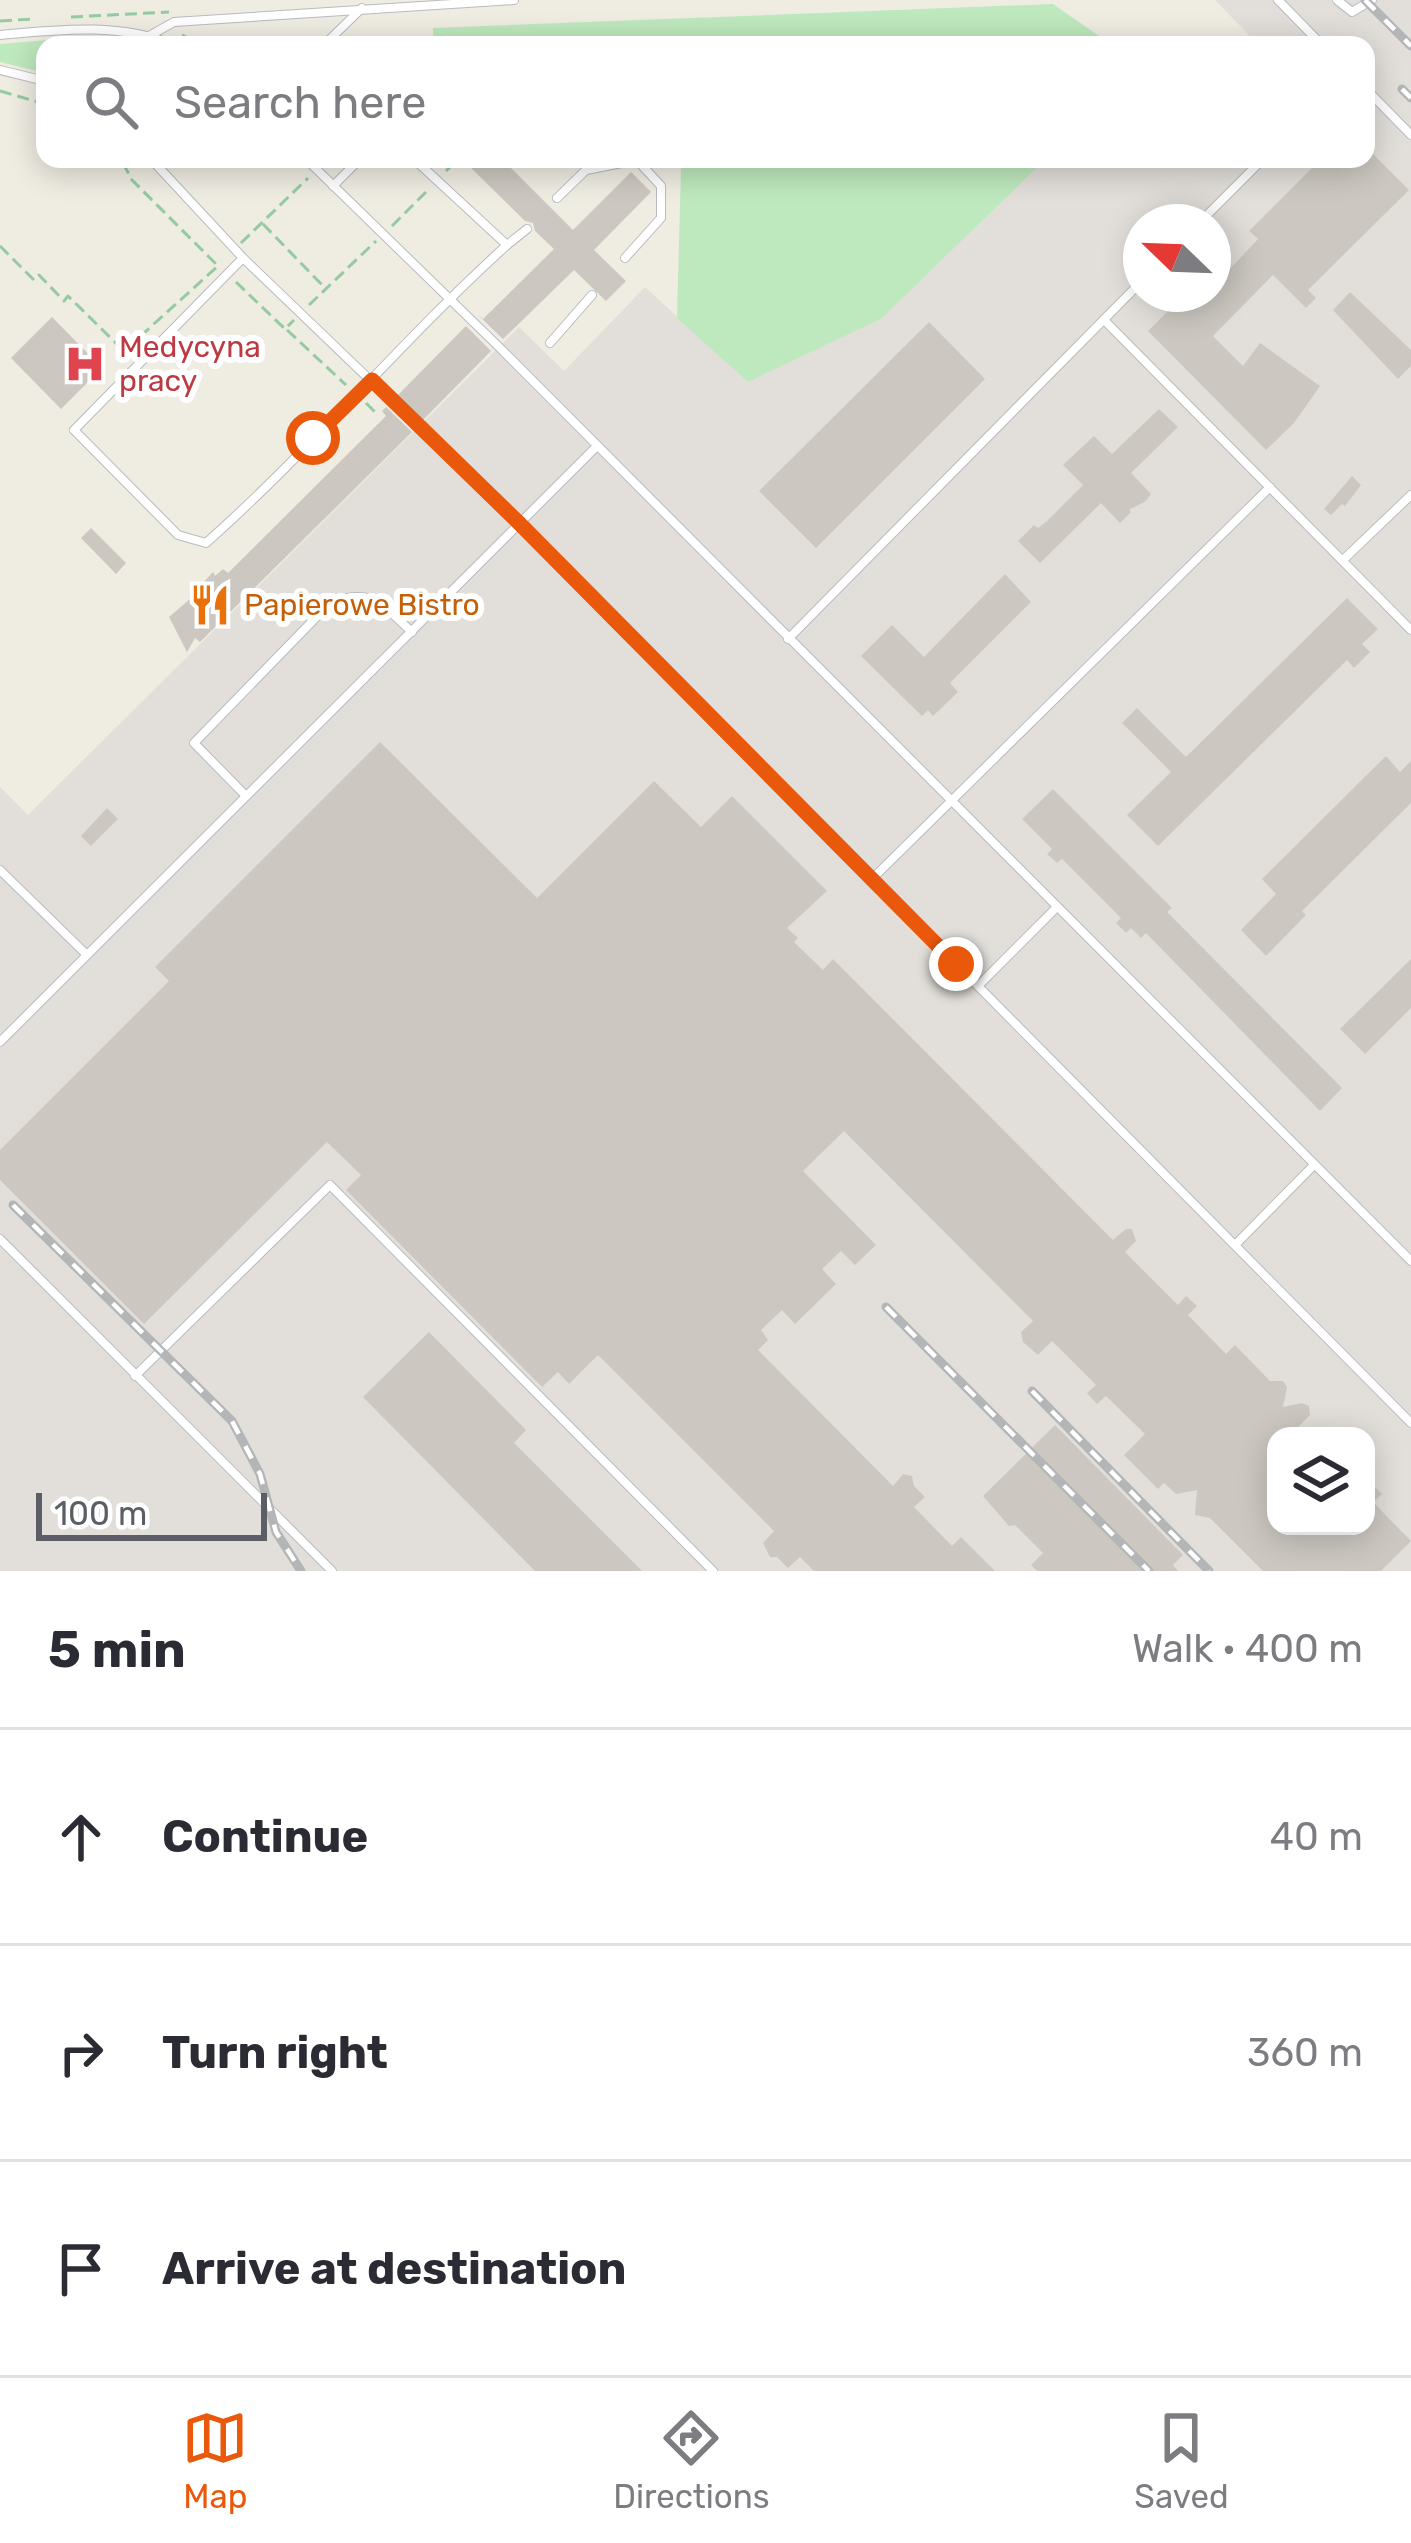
<!DOCTYPE html>
<html lang="en">
<head>
<meta charset="utf-8">
<style>
	:root { --surface:#fff; --page:#f7f7f7; --text:#2b2b33; --muted:#7c7c81; --line:#e1e1e2; --accent:#ea580c }
	body { margin:0; font-family:Rubik,sans-serif; background:var(--page); color:var(--text) }
	.controls { position:absolute; right:36px; bottom:36px; display:grid; overflow:hidden; border-radius:24px; box-shadow:0 6px 30px #0003 }
	.controls button { width:108px; height:108px; display:grid; place-items:center; padding:0; border:0; border-bottom:3px solid var(--line); background:var(--surface); color:var(--text); font:60px sans-serif }
	.compass { position:absolute; left:1123px; top:204px; width:108px; height:108px; border-radius:50%; background:var(--surface); box-shadow:0 6px 30px #0003; rotate:293deg }
	.scale { position:absolute; left:36px; bottom:30px; width:231px; box-sizing:border-box; padding-left:12px; border:6px solid #5b5f65; border-top:0; font-size:33px; line-height:42px; white-space:nowrap; color:#5b5f65; -webkit-text-stroke:9px #fff; paint-order:stroke }
	.stop { position:absolute; width:36px; height:36px; margin:-27px; border:9px solid #ea580c; border-radius:50%; background:#fff }
	.stop.end { background:#ea580c; border-color:#fff; box-shadow:0 3px 12px #0008 }
	.list { margin:0; padding:0; list-style:none }
	h2 { display:flex; justify-content:space-between; align-items:center; height:156px; margin:0; padding:0 48px; font-size:51px }
	h2 small { font-size:39px; font-weight:400; color:var(--muted) }
	.list li { display:grid; grid-template-columns:78px 1fr auto; gap:36px; align-items:center; box-sizing:border-box; height:216px; padding:0 48px; border-top:3px solid var(--line) }
	.list b { display:block; font-size:45px; white-space:nowrap }
	.list em { font-size:39px; font-style:normal; color:var(--muted) }
	.icon { flex:none; width:66px; height:66px; fill:none; stroke:currentColor; stroke-width:2; stroke-linecap:round; stroke-linejoin:round }
	.map { position:relative; flex:none; width:1411px; height:1571px; overflow:hidden }
	.search { position:absolute; background:var(--surface); box-shadow:0 6px 30px #0003; left:36px; right:36px; top:36px; height:132px; display:flex; align-items:center; gap:30px; box-sizing:border-box; padding:0 42px; border-radius:24px; color:var(--muted); font-size:45px }
	.sheet { height:804px; background:var(--surface) }
	nav { display:flex; justify-content:space-around; align-items:center; box-sizing:border-box; height:168px; border-top:3px solid var(--line); background:var(--surface); font-size:33px; color:var(--muted) }
	nav a { display:grid; justify-items:center; gap:6px }
	nav .on { color:var(--accent) }
	.map>svg:first-child { display:block }
</style>
</head>
<body>
<div class="map">
<svg width="1411" height="1571" viewBox="0 0 1411 1571">
	<rect width="100%" height="100%" fill="#efece2"/>
	<path fill="#e2dfda" fill-rule="evenodd" d="M1215 0H1411V1571H0V787L28 815 519 327 564 371 645 287 748 382 881 319 1046 159H1366V45H1240L1249 35ZM1141 222H1213V294H1141ZM1276 1436H1366V1526H1276Z"/>
	<g fill="#bee8bd">
		<polygon points="1053,4 1112,45 433,45 433,28"/>
		<polygon points="72,38 131,45 45,45 45,73 0,62 0,44"/>
		<polygon points="673,159 1046,159 881,319 748,382 677,318 681,169"/>
	</g>
	<g fill="#ccc8c1">
		<polygon points="1366,147 1409,190 1308,290 1316,298 1306,308 1273,275 1213,336 1243,366 1260,343 1320,386 1294,423 1266,450 1148,331 1178,301 1186,309 1206,294 1213,294 1213,287 1258,239 1249,231 1321,159 1366,159"/>
		<polygon points="462,159 502,159 573,230 631,172 651,192 594,250 626,281 606,301 574,270 503,339 478,315 483,319 554,249 535,231 533,223 525,221"/>
		<polygon points="1350,292 1411,350 1411,366 1398,379 1333,310"/>
		<polygon points="52,317 102,368 61,409 11,358"/>
		<polygon points="929,322 985,379 816,548 759,491"/>
		<polygon points="466,326 491,351 423,420 398,395"/>
		<polygon points="386,407 412,432 200,642 195,638 187,652 169,617 204,587 202,584 213,572 215,576 223,569 228,573 386,416 382,411"/>
		<polygon points="1159,409 1178,427 1131,473 1151,494 1146,501 1129,510 1131,512 1120,523 1101,503 1040,563 1018,541 1034,525 1038,528 1047,521 1083,485 1063,465 1094,436 1112,454"/>
		<polygon points="1352,476 1361,485 1345,506 1342,504 1331,515 1324,509"/>
		<polygon points="91,528 126,563 116,574 81,538"/>
		<polygon points="1005,574 1031,602 950,683 958,692 933,716 928,710 922,716 861,656 892,625 924,657"/>
		<polygon points="1347,598 1378,629 1362,644 1370,652 1354,668 1347,660 1158,846 1127,815 1171,772 1122,723 1137,708 1186,757"/>
		<polygon points="380,742 537,898 654,781 701,827 732,796 827,891 787,928 798,938 794,942 823,970 833,959 1113,1240 1126,1229 1132,1229 1136,1241 1125,1252 1178,1305 1186,1296 1197,1306 1188,1315 1226,1354 1235,1345 1270,1381 1283,1381 1287,1387 1283,1407 1302,1403 1309,1406 1310,1415 1298,1427 1307,1436 1276,1436 1276,1526 1366,1526 1366,1478 1382,1494 1373,1502 1411,1541 1381,1571 1263,1571 1210,1518 1195,1515 1197,1490 1176,1494 1164,1483 1158,1489 1124,1455 1145,1434 1106,1396 1097,1404 1087,1393 1096,1385 1052,1341 1038,1355 1023,1342 1021,1332 1033,1321 844,1131 803,1171 876,1245 855,1265 841,1251 822,1269 836,1284 795,1324 782,1310 761,1330 768,1340 758,1350 893,1486 903,1474 912,1476 914,1486 925,1497 914,1507 952,1546 961,1537 995,1571 814,1571 800,1557 788,1568 777,1557 770,1557 763,1543 774,1531 598,1355 569,1384 558,1372 542,1387 346,1190 361,1175 327,1142 144,1324 0,1180 0,1150 169,981 155,967"/>
		<polygon points="1386,756 1400,772 1411,761 1411,803 1302,911 1306,915 1266,956 1241,930 1276,894 1262,879"/>
		<polygon points="1053,789 1172,908 1167,912 1342,1088 1320,1111 1146,933 1141,938 1131,928 1126,933 1116,923 1121,918 1062,859 1057,863 1047,854 1052,849 1022,819"/>
		<polygon points="107,808 118,819 91,846 81,836"/>
		<polygon points="1411,959 1411,1008 1365,1054 1340,1029"/>
		<polygon points="429,1332 526,1430 514,1443 642,1571 535,1571 363,1397"/>
		<polygon points="1055,1425 1183,1555 1173,1565 1178,1571 1037,1571 1031,1565 1043,1553 1015,1525 1009,1526 983,1496"/>
	</g>
	<g fill="none" stroke-linecap="round" stroke-linejoin="round">
		<g stroke="#b8bbc0" stroke-width="10">
			<g id="lane">
				<polyline points="1278,0 1322,45"/>
				<polyline points="1337,0 1352,12 1372,0"/>
				<path d="M0 35C55 30 121 22 173 45"/>
				<polyline points="142,45 149,36 174,22 514,0"/>
				<polyline points="324,45 362,8"/>
				<polyline points="0,70 45,81"/>
				<polyline points="1366,89 1411,135"/>
				<polyline points="151,159 243,258 519,523 1411,1423"/>
				<polyline points="306,159 498,346 1411,1261"/>
				<polyline points="153,160 182,159"/>
				<polyline points="333,186 360,159"/>
				<polyline points="557,198 586,170 637,160 661,186 661,218 625,258"/>
				<polyline points="1200,222 1263,159"/>
				<polyline points="507,245 527,229"/>
				<path d="M243 258 74 430 178 535 206 543C312 449 402 340 507 245L414 159"/>
				<polyline points="1104,320 1411,630"/>
				<polyline points="550,343 592,295"/>
				<polyline points="1343,560 1411,495"/>
				<polyline points="788,639 1141,282"/>
				<path d="M246 796 194 743 331 602C374 588 381 604 412 632"/>
				<polyline points="0,870 87,955"/>
				<polyline points="872,879 1270,487"/>
				<polyline points="978,986 1057,907"/>
				<polyline points="0,1042 597,446"/>
				<polyline points="0,1239 332,1571"/>
				<polyline points="1235,1245 1314,1165"/>
				<polyline points="135,1376 330,1185 713,1571"/>
			</g>
		</g>
		<g stroke="#95caa2" stroke-width="3" stroke-dasharray="12 6" stroke-linecap="butt">
			<polyline points="71,17 169,12"/>
			<polyline points="0,21 32,19"/>
			<polyline points="182,35 202,45"/>
			<polyline points="0,91 45,104"/>
			<polyline points="440,159 448,167"/>
			<polyline points="446,171 458,159"/>
			<polyline points="263,224 326,289"/>
			<polyline points="392,226 427,191"/>
			<polyline points="241,243 308,178"/>
			<polyline points="0,246 34,280 39,275 64,301 68,296 124,351 218,266 132,180 121,159"/>
			<polyline points="236,282 285,329 294,320"/>
			<polyline points="309,305 376,241"/>
			<polyline points="287,330 346,385"/>
			<polyline points="366,403 376,413"/>
		</g>
		<use href="#lane" stroke="#fff" stroke-width="8"/>
		<g stroke="#b4b5b6" stroke-width="9">
			<g id="rail">
				<polyline points="1365,0 1411,46"/>
				<polyline points="1402,89 1411,98"/>
				<polyline points="13,1205 232,1421 260,1474 276,1532 301,1571"/>
				<polyline points="886,1307 1149,1571"/>
				<polyline points="1032,1391 1209,1571"/>
			</g>
		</g>
		<use href="#rail" stroke="#fff" stroke-width="4.5" stroke-dasharray="14" stroke-linecap="butt"/>
	</g>
	<g fill="none" stroke-linecap="round" stroke-linejoin="round">
		<polyline stroke="#ea580c" stroke-width="15" points="313,438 372,380 519,523 956,964"/>
	</g>
	<defs>
		<g id="hospital-bare" transform="scale(3.24)"><path d="M-5-5h3v3.5h4V-5h3V5h-3V1.5h-4V5h-3Z" fill="#e0444e" stroke="#fff" stroke-width="2.5" paint-order="stroke"/></g>
		<g id="restaurant-bare" transform="scale(3.24)"><path d="M-5-6h1v4h1v-4h1v4h1v-4h1v5L-1.5 .5V6h-2V.5L-5-1ZM5-6V6H3V1.5H1.5Q1.5-4 5-6Z" fill="#e8710a" stroke="#fff" stroke-width="2.5" paint-order="stroke"/></g>
	</defs>
	<g fill-rule="evenodd">
		<use href="#hospital-bare" x="85" y="364"/>
		<use href="#restaurant-bare" x="210" y="605"/>
	</g>
	<g text-anchor="middle" stroke-width="12" stroke-linejoin="round" paint-order="stroke">
		<g font-size="30" fill="#be3a42" stroke="#fff" text-anchor="start">
			<text x="119" y="357">Medycyna<tspan x="119" dy="34">pracy</tspan></text>
		</g>
		<g font-size="30" fill="#c56008" stroke="#fff" text-anchor="start">
			<text x="244" y="615">Papierowe Bistro</text>
		</g>
	</g>
</svg>
<div class="controls">
<button><svg class="icon" aria-label="layers" viewBox="0 0 24 24"><path d="M12 4l9 5-9 5-9-5zM3 14l9 5 9-5"/></svg></button>
</div>
<svg class="compass" viewBox="-18 -18 36 36"><path d="M0-13l5 13h-10z" fill="#e53935"/><path d="M0 13l5-13h-10z" fill="#7c7c81"/></svg>
<div class="scale">100 m</div>
<div class="stop" style="left:313px;top:438px"></div>
<div class="stop end" style="left:956px;top:964px"></div>
<div class="search"><svg class="icon" aria-label="search" viewBox="0 0 24 24"><circle cx="10" cy="10" r="6"/><path d="M15 15l6 6"/></svg>Search here</div>
</div>
<section class="sheet">
<h2>5 min<small>Walk · 400 m</small></h2>
<ul class="list">
<li><svg class="icon" aria-label="ahead" viewBox="0 0 24 24"><path d="M12 20V5M6 11l6-6 6 6"/></svg><div><b>Continue</b></div><em>40 m</em></li>
<li><svg class="icon" aria-label="right" viewBox="0 0 24 24"><path d="M7 20v-9h11M14 6l5 5-5 5"/></svg><div><b>Turn right</b></div><em>360 m</em></li>
<li><svg class="icon" aria-label="arrive" viewBox="0 0 24 24"><path d="M6 21V4h12l-3 4 3 4H6"/></svg><div><b>Arrive at destination</b></div></li>
</ul>
</section>
<nav>
<a class="on"><svg class="icon" aria-label="map" viewBox="0 0 24 24"><path d="M3 6l6-2 6 2 6-2v14l-6 2-6-2-6 2zM9 4v14M15 6v14"/></svg>Map</a>
<a><svg class="icon" aria-label="directions" viewBox="0 0 24 24"><path d="M12 3l9 9-9 9-9-9zM9 14v-3h6M13 9l2 2-2 2"/></svg>Directions</a>
<a><svg class="icon" aria-label="saved" viewBox="0 0 24 24"><path d="M7 4h10v16l-5-4-5 4z"/></svg>Saved</a>
</nav>
</body>
</html>
